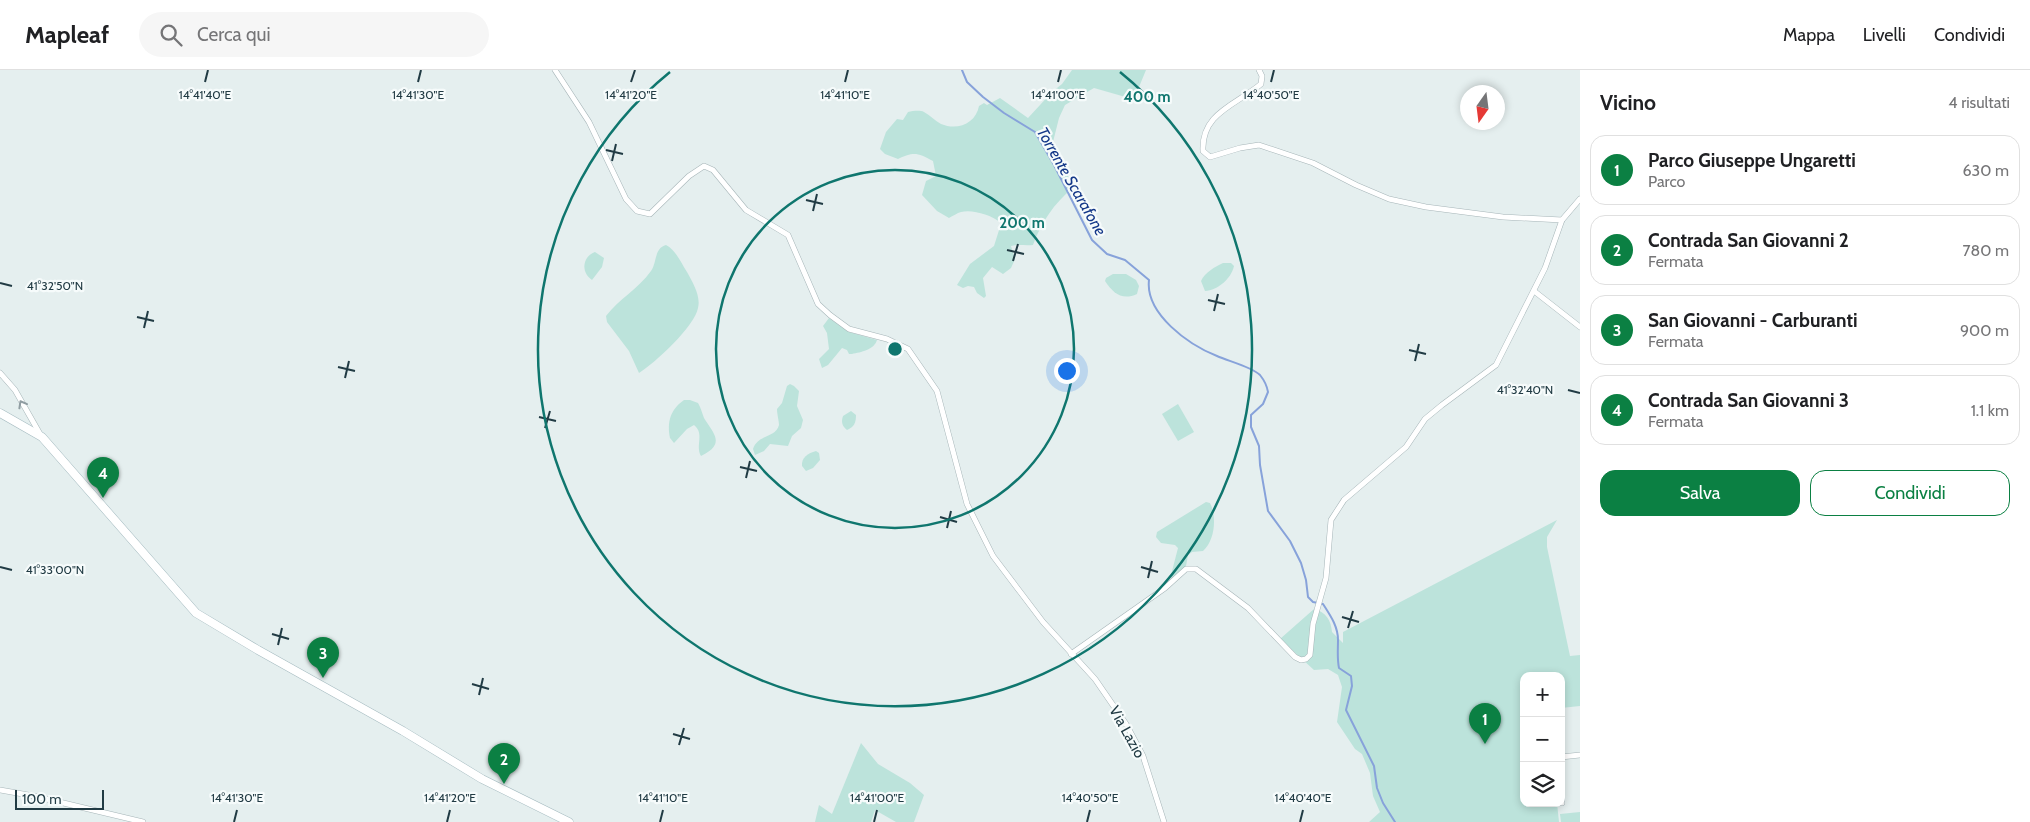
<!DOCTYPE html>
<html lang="it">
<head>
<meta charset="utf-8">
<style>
	:root { --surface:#fff; --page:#f6f6f6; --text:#202124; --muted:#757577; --line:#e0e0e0; --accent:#0b8043 }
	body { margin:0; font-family:Cabin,sans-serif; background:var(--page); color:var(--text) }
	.controls { position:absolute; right:15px; bottom:15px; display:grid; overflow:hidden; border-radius:10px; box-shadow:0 2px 8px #0003 }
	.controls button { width:45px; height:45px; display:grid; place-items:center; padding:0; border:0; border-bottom:1px solid var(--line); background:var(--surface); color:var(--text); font:25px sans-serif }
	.compass { position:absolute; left:1460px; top:15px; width:45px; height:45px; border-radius:50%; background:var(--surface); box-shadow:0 2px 8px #0003; rotate:194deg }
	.scale { position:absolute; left:15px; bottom:12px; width:89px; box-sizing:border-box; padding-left:5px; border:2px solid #213b44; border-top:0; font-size:14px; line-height:18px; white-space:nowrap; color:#213b44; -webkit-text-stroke:4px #f6fbfb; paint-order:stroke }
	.you { position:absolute; left:1066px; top:300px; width:18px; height:18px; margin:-12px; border:4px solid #fff; border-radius:50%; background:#1a73e8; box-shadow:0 0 0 8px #1a73e833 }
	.badge { display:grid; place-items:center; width:32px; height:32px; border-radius:50%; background:var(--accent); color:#fff; font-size:16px; font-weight:700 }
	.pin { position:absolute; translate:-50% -41px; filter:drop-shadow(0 1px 2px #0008) }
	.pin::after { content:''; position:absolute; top:26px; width:18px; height:15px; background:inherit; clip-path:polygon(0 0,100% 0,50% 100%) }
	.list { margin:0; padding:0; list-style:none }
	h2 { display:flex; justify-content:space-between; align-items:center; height:65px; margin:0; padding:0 20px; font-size:21px }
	h2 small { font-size:16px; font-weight:400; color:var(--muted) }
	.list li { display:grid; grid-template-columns:32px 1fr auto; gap:15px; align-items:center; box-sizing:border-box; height:70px; margin:0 10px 10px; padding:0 10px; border:1px solid var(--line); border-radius:15px }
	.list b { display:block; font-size:19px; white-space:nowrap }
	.list p { margin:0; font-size:16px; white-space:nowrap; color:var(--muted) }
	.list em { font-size:16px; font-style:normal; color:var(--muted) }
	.actions { display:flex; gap:10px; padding:15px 20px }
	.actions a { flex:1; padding:11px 0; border:1px solid var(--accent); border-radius:15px; text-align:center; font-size:18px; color:var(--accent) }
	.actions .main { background:var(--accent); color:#fff }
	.icon { flex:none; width:28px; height:28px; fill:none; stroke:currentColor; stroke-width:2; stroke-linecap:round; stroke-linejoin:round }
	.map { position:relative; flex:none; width:1580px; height:752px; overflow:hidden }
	header { display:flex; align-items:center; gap:30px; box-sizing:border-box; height:70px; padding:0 25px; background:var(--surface); border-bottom:1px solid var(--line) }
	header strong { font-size:24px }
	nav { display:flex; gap:28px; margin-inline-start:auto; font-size:18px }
	.search { width:350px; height:45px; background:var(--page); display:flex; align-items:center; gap:12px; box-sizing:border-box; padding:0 18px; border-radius:28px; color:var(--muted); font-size:19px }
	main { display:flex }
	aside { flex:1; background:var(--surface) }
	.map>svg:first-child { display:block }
</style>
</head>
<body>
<header>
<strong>Mapleaf</strong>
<div class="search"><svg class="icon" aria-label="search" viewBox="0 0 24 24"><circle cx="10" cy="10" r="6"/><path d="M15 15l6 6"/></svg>Cerca qui</div>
<nav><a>Mappa</a><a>Livelli</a><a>Condividi</a></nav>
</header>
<main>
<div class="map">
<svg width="1580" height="752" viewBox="0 0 1580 752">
	<rect width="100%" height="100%" fill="#e5efef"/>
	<g fill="#bce3db">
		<path d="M1072 0H1146L1139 17 1136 30 1094 18 1065 35 1059 48 1052 76 1063 93 1073 118C1054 133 1041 153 1033 175 1025 176 1019 174 1011 176L1015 189 1011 198 1003 204 992 197 983 208 986 226 984 228 977 223 974 217 968 216 963 218 957 215 970 194 994 176 1000 157V152C991 145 972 139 961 142 957 143 953 146 949 148L937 141 922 125 926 111 936 106 933 91C918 83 914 81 898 89L885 84 880 79 886 62 897 49 903 50 908 42C913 41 920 40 924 42 930 45 935 51 941 54 958 61 976 53 979 36L984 33 987 35 1000 28 1028 48 1052 22 1062 14Z"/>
		<path d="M666 175C676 180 681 193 687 202 693 213 701 226 698 238 695 256 655 293 639 303L629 281 607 252 606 246C619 229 638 219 651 201 657 193 654 178 666 175Z"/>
		<path d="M595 182 604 188 602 197 592 210C580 202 583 186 595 182Z"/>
		<path d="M1223 193H1231L1234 196C1231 209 1218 220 1205 221L1201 211C1205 202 1215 197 1223 193Z"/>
		<path d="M1126 204 1136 210 1139 216 1137 224C1122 231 1113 223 1105 211L1106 208 1113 204Z"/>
		<path d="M829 248 849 262 877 270C874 280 861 282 852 284H849L847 280 842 278 828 295 822 298 819 289 829 279 827 263 823 256Z"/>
		<path d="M790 314 794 316 799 321 797 336 803 350 801 358 792 366 788 376 770 374 764 381 755 385 753 379C758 364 776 368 779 355 779 351 777 344 777 339L782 333 787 316Z"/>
		<path d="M684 330H690L698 333C701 338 702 343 704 348 714 364 726 374 701 386 695 375 705 364 694 355L687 359 674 373 670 368C667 352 670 340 684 330Z"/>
		<polygon points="1178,334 1194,362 1178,371 1162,344"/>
		<path d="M851 341 856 345C856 353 854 357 847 360 842 356 841 352 843 346Z"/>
		<path d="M816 381 819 383 820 390 813 398 806 401 802 396C801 388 808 383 816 381Z"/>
		<path d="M1206 432 1210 433C1217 446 1215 471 1203 481L1192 482 1188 485 1186 496 1172 510 1171 505 1178 478 1175 475 1161 473 1156 467 1157 462Z"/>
		<path d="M1557 450 1547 467V477L1570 586 1580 585V636L1561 638V606H1524V733H1557L1559 752H1369L1380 742 1373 726 1370 703 1362 684 1355 679 1337 652 1342 617 1338 605 1328 599 1314 600 1280 569 1314 539C1326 542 1331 550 1332 562L1343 573V562Z"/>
		<polygon points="861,673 878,694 910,713 924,725 914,752 896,752 875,740 871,752 815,752 819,735 832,744"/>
		<polygon points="1580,742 1580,752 1561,752 1560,744"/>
	</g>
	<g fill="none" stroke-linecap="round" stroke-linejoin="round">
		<path stroke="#87a2da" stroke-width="2" d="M962 0 967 12 983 27 1004 43 1035 62 1054 95 1092 170 1107 184 1125 190 1149 210C1145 244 1189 275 1217 286 1228 291 1252 297 1260 305 1264 310 1267 316 1268 322L1263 334 1251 345V357L1259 376 1260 395 1268 441 1290 471 1301 493 1306 510 1308 527 1313 532 1323 534C1330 545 1338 556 1338 570 1338 580 1337 589 1339 598L1351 606 1352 616 1346 640 1374 696 1377 718 1383 733 1395 752"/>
		<g stroke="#a6b5b8" stroke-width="6">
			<g id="minor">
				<polyline points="555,0 589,52 626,129 637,141 650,144 689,106 704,96 713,100 746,140 788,165 818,234 830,245 849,259 887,269 908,279 937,321 967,434 993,486 1043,552 1095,609 1126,654 1143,686 1164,752"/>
				<path d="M1259 0 1262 6 1261 14C1236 35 1201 43 1203 81L1210 87 1240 78 1259 75 1313 93 1356 115 1389 129 1426 137 1503 147 1562 150"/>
				<polyline points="1534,221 1580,257"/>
				<polyline points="0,303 15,320 40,364"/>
				<polyline points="1071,584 1165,518 1186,499 1196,499 1248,538 1295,587 1301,590 1306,589 1310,585 1313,554 1326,508 1331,450 1344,430 1406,377 1425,349 1442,335 1496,295 1545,198 1562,150 1580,129"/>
				<polyline points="1561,687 1580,685"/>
				<polyline points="0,720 34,726 143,752"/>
				<polyline points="1561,728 1562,733"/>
			</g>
		</g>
		<g stroke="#a5bbc0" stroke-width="9">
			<polyline id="secondary" points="0,343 42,367 196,543 258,580 403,661 482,709 569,752"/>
		</g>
		<use href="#minor" stroke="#fff" stroke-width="5"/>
		<use href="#secondary" stroke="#fff" stroke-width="8"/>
	</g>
	<defs><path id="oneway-chevron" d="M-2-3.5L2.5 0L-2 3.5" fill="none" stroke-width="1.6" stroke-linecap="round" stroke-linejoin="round" transform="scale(1.25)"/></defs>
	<use stroke="#909da2" href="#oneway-chevron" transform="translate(22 334) rotate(-119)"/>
	<path fill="none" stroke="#213b44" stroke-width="2" d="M205 12 208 0M418 12 421 0M631 12 635 0M845 12 848 0M1058 12 1061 0M1271 12 1274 0M606 80 623 84M612 91 616 74M806 130 823 134M813 141 817 124M1007 180 1024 184M1013 191 1018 174M0 213 12 216M1208 230 1225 234M1214 241 1218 224M137 247 154 251M144 258 148 241M1409 280 1426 284M1415 291 1419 274M338 297 355 301M345 308 349 291M1568 320 1580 323M539 347 556 351M545 358 550 341M740 397 757 401M746 408 750 391M940 447 957 452M947 458 951 441M0 497 12 500M1141 497 1158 502M1148 508 1152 491M1342 547 1359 552M1348 558 1353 541M272 564 289 569M278 575 282 558M472 614 489 619M479 625 483 608M673 664 690 669M679 675 684 658M234 752 237 740M447 752 450 740M660 752 663 740M874 752 877 740M1087 752 1090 740M1300 752 1303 740"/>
	<g fill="none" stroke="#0f766e" stroke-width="2.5">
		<circle cx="895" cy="279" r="179"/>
		<path d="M1120 2A357 357 0 1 1 670 2"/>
	</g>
	<g text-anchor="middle" stroke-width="4.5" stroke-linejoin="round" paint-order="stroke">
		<g font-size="15" fill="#213b44" stroke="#f6fbfb">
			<text transform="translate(1127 662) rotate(61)" y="5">Via Lazio</text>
		</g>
		<g font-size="16" font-style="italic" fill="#133788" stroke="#f6fbfb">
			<text transform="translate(1072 111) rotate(60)" y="6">Torrente Scarafone</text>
		</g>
	</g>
	<g font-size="12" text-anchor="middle" fill="#213b44" stroke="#f6fbfb" stroke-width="4.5" stroke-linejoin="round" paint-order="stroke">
		<text x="205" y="29">14°41'40"E</text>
		<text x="418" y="29">14°41'30"E</text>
		<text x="631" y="29">14°41'20"E</text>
		<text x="845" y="29">14°41'10"E</text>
		<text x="1058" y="29">14°41'00"E</text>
		<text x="1271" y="29">14°40'50"E</text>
		<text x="55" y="220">41°32'50"N</text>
		<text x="1525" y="324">41°32'40"N</text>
		<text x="55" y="504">41°33'00"N</text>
		<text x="237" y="732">14°41'30"E</text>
		<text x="450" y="732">14°41'20"E</text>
		<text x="663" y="732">14°41'10"E</text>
		<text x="877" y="732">14°41'00"E</text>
		<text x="1090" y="732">14°40'50"E</text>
		<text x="1303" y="732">14°40'40"E</text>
	</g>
	<circle cx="895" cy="279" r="8" fill="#0f766e" stroke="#f6fbfb" stroke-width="2.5"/>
	<g font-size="15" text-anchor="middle" font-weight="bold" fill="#0f766e" stroke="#f6fbfb" stroke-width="4.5" stroke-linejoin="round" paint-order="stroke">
		<text x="1147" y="32">400 m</text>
		<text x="1022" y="158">200 m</text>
	</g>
</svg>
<div class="controls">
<button>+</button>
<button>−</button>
<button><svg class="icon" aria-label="layers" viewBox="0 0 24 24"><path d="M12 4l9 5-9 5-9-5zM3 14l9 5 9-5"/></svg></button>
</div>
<svg class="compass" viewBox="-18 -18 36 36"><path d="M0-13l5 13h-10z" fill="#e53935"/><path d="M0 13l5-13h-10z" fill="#757577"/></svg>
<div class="scale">100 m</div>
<div class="you"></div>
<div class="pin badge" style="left:1485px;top:674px">1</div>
<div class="pin badge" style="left:504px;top:714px">2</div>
<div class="pin badge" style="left:323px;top:608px">3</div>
<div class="pin badge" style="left:103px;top:428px">4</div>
</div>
<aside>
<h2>Vicino<small>4 risultati</small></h2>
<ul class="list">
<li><span class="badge">1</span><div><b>Parco Giuseppe Ungaretti</b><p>Parco</p></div><em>630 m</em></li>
<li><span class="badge">2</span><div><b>Contrada San Giovanni 2</b><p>Fermata</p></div><em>780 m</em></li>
<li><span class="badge">3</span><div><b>San Giovanni - Carburanti</b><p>Fermata</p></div><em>900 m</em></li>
<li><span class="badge">4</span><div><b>Contrada San Giovanni 3</b><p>Fermata</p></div><em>1.1 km</em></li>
</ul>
<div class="actions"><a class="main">Salva</a><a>Condividi</a></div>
</aside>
</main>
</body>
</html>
